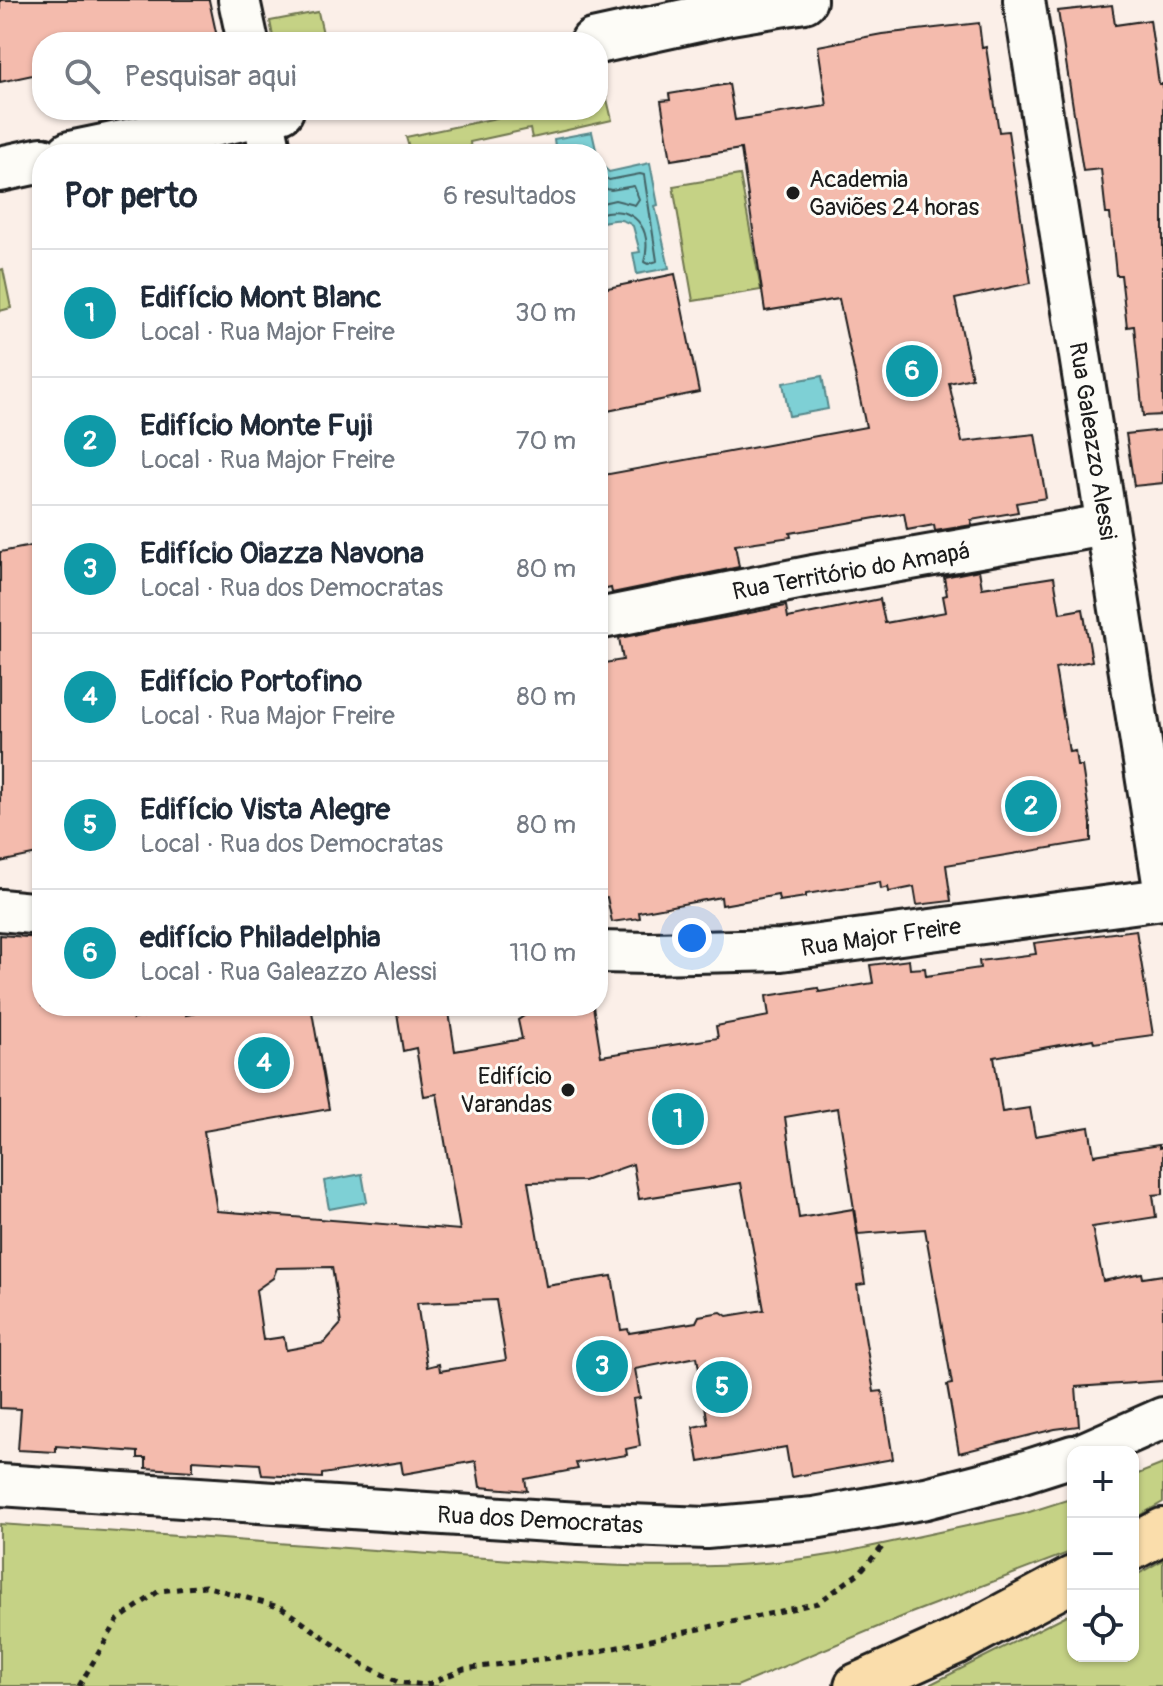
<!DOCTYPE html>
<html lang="pt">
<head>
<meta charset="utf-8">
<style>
	:root { --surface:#fff; --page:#f2f2f3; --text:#1f2937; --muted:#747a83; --line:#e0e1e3; --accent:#0f766e }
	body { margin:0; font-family:Pangolin,sans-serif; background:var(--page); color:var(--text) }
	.controls { position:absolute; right:24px; bottom:24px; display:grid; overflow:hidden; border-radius:16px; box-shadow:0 2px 6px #0004 }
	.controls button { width:72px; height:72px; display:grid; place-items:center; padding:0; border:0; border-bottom:2px solid var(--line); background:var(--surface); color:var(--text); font:40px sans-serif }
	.you { position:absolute; left:692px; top:938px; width:28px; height:28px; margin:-20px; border:6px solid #fff; border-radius:50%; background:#1a73e8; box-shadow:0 0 0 12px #1a73e833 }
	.badge { display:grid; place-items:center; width:52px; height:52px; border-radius:50%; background:var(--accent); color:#fff; font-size:26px; font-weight:700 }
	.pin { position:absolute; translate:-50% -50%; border:4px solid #fff; box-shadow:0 2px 8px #0006 }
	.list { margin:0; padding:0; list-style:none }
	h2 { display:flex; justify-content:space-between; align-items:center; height:104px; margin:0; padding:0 32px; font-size:34px }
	h2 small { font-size:26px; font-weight:400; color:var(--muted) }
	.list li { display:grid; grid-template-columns:52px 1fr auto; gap:24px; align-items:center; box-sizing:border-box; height:128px; padding:0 32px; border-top:2px solid var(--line) }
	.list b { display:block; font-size:30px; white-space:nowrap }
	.list p { margin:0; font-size:26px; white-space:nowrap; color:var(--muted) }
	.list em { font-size:26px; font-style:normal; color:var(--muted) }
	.icon { flex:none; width:44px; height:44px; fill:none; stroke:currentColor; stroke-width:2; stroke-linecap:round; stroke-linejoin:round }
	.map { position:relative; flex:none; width:1163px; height:1686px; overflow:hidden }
	.search { position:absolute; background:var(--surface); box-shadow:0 2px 6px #0004; left:32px; top:32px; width:576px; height:88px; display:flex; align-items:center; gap:20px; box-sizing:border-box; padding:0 28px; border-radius:32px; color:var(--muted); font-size:30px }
	.panel { position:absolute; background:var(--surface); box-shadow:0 2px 6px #0004; left:32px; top:144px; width:576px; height:872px; border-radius:32px }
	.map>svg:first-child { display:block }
</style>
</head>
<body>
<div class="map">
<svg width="1163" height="1686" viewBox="0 0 1163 1686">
	<rect width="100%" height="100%" fill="#fbefe8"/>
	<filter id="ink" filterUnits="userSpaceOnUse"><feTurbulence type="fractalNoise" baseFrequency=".0125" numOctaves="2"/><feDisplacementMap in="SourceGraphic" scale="16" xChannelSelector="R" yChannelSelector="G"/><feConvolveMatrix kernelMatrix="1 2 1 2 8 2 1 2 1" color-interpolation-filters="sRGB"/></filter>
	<g filter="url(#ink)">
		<g fill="#c5d285" stroke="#707750" stroke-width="2">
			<polygon points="318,12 325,42 274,42 270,21"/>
			<polygon points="606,95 612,120 532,138 530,129 470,142 471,151 460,154 411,154 406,137 535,110 598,110 598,97"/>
			<polygon points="740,175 761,290 693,301 673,186"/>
			<polygon points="3,269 11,308 0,311 0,270"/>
			<polygon points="1163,1464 1163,1502 1133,1519 1133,1476"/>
			<path d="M1073 1498V1551L911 1613 737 1686H0V1524C143 1533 287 1544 430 1554 564 1564 703 1577 836 1554L1023 1514Z"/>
			<polygon points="1163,1560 1163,1686 927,1686 1073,1612 1073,1656 1133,1656 1133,1577"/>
		</g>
		<g fill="#7ed0d5" stroke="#57888b" stroke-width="2">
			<polygon points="592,132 597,154 556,154 554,139"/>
			<path d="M598 157 599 163 609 172 650 163 658 205 655 206 669 268 637 274 633 253 640 252 633 226C620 216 612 220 598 223Z"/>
			<polygon points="822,376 828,409 789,416 783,383"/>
			<polygon points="362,1174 367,1202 329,1209 324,1181"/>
		</g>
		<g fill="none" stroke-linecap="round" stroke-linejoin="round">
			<g stroke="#436466" stroke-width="2">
				<path d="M598 173 609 180 640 174 644 175 657 261 648 264 644 262C654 228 633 203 598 214"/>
				<polyline points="598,187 611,190 634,186 639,199 635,205 615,200 598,204"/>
			</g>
		</g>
		<g fill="#f4bbad" stroke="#1c1c1c" stroke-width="2" fill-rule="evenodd">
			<polygon points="0,0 209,0 217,37 194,42 42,42 42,73 0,82"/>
			<polygon points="1112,5 1115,25 1150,20 1159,84 1163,84 1163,415 1143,416 1134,326 1127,327 1121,275 1116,275 1110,214 1106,214 1101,169 1083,171 1058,11"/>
			<polygon points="979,23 982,48 986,47 999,132 1008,131 1031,283 955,299 972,378 949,383 962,442 1035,434 1046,498 1016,503 1018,512 971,520 972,525 935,531 934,525 907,530 904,513 790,533 791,537 735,545 739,567 612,593 611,588 598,591 598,476 866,427 839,299 765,311 741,149 671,160 661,101 670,100 669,94 729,84 735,120 827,106 818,46 882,34"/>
			<polygon points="675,274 699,392 598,413 598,290"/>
			<polygon points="1163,430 1163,483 1134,486 1126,434"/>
			<polygon points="42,544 42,853 0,862 0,552"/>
			<polygon points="979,570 982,588 1054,577 1060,613 1083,609 1092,661 1055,668 1069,752 1075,751 1077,766 1082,766 1091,824 1091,841 946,865 951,901 917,905 914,887 889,892 888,887 881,889 880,882 806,894 806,897 779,901 778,895 722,905 721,897 639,912 640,918 612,922 607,897 598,898 598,664 623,660 619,638 786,606 788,618 880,599 885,623 946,612 943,596 947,595 944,577"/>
			<path d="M1136 930 1153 1035 1094 1043 1093 1039 994 1057 1002 1112 1030 1108 1035 1136 1089 1127 1094 1155 1159 1145V1148L1163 1147V1194L1153 1195 1156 1217 1092 1227 1103 1281 1142 1273 1143 1278 1163 1275V1381L1076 1387 1079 1426 1055 1429 959 1453 947 1385 952 1384 925 1229 858 1234 838 1108 785 1117 799 1218 853 1209 865 1284 857 1285 864 1331 874 1392 882 1391 893 1459 791 1477 786 1447 699 1462 693 1427 708 1424 697 1357 635 1369 640 1398 633 1399 640 1446 626 1449 627 1455 576 1463 578 1469 525 1479 527 1491 480 1487 476 1461 403 1474 401 1462 322 1474V1478L262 1475 260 1464 193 1460V1471L146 1468V1458H138V1452L56 1446V1452L18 1450 21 1409 0 1408V935L42 938V1006H130L132 1019 186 1010V1015L235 1006H311L329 1109 204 1131 217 1211 460 1230 437 1094 424 1096 416 1048 403 1051 396 1006H448L455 1051 522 1039 518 1020 536 1008 593 1006 601 1056 718 1038 716 1026 769 1016 766 996 818 988 819 992 873 983 870 965 909 960 910 969 925 968 926 976 980 968 979 961 1036 954 1034 943ZM633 1164 639 1199 741 1183 764 1310 727 1316 721 1312 699 1316 696 1322 629 1333 628 1329 621 1330 612 1276 546 1286 528 1182 584 1181ZM332 1267 341 1324 324 1343 286 1350 284 1337 263 1340 256 1290 273 1278 277 1268ZM496 1300 506 1360 440 1371 439 1364 427 1367 417 1303Z"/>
		</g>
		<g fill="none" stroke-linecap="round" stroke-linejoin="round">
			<g stroke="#1c1c1c" stroke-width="46">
				<g id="minor">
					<polyline points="239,0 248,42"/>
					<polyline points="1024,0 1163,882"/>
					<polyline points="262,110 271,154"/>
					<polyline points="598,619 813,576 1105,525"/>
					<polyline points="0,910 42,914"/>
					<polyline points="598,952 650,953 781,950 1163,899"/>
					<polyline points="1086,1452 1163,1418"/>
					<polyline points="0,1485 579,1523 706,1528 814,1518 926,1498 1004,1478 1073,1456"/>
				</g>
			</g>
			<g stroke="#1c1c1c" stroke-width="50">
				<g id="tertiary">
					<polyline points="593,42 730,12 804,0"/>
					<polyline points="70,154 281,110"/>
					<polyline points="0,169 42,160"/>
				</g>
			</g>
			<g stroke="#1c1c1c" stroke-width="50">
				<g id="motorway">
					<polyline points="1133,1547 1163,1531"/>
					<polyline points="857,1686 955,1642 1073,1579"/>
				</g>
			</g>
			<polyline stroke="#1c1c1c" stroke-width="5" stroke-dasharray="6 6" stroke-linecap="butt" points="79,1686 118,1620 159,1591 205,1586 282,1608 362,1664 398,1682 426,1685 464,1669 591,1653 818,1603 859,1573 885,1544"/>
			<use href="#minor" stroke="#fdfcf7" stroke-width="40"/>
			<use href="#tertiary" stroke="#fdfcf7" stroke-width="44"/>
			<use href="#motorway" stroke="#faddab" stroke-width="44"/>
		</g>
	</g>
	<g fill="#1c1c1c" stroke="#fdfcf7" stroke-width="3">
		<circle cx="793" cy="193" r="8"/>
		<circle cx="568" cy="1090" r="8"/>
	</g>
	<g text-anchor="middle" stroke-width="6" stroke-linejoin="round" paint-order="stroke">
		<g font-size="24" fill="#1c1c1c" stroke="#fdfcf7" text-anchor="start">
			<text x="809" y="187">Academia<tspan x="809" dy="28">Gaviões 24 horas</tspan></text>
			<text x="552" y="1084" text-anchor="end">Edifício<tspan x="552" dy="28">Varandas</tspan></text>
		</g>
		<g font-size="24" fill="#1c1c1c" stroke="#fdfcf7">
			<text transform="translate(1093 441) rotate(81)" y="8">Rua Galeazzo Alessi</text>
			<text transform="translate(851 571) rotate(-10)" y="8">Rua Território do Amapá</text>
			<text transform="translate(881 937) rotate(-8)" y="8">Rua Major Freire</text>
			<text transform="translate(540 1520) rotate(3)" y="8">Rua dos Democratas</text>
		</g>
	</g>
</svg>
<div class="controls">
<button>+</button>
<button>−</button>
<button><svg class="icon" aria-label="locate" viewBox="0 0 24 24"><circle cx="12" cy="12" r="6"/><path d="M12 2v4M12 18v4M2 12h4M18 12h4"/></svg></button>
</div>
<div class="you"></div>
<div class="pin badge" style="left:678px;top:1119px;background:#0f9aa8">1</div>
<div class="pin badge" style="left:1031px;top:806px;background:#0f9aa8">2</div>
<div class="pin badge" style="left:602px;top:1366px;background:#0f9aa8">3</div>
<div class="pin badge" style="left:264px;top:1063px;background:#0f9aa8">4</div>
<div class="pin badge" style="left:722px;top:1387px;background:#0f9aa8">5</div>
<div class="pin badge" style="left:912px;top:371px;background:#0f9aa8">6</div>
<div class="search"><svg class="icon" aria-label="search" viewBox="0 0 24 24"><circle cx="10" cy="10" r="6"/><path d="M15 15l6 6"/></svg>Pesquisar aqui</div>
<section class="panel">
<h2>Por perto<small>6 resultados</small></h2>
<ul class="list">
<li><span class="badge" style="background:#0f9aa8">1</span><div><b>Edifício Mont Blanc</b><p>Local · Rua Major Freire</p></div><em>30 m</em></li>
<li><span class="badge" style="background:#0f9aa8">2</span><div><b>Edifício Monte Fuji</b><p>Local · Rua Major Freire</p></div><em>70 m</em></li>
<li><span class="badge" style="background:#0f9aa8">3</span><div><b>Edifício Oiazza Navona</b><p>Local · Rua dos Democratas</p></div><em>80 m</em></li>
<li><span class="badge" style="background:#0f9aa8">4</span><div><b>Edifício Portofino</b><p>Local · Rua Major Freire</p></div><em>80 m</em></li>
<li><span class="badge" style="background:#0f9aa8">5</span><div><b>Edifício Vista Alegre</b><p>Local · Rua dos Democratas</p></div><em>80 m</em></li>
<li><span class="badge" style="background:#0f9aa8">6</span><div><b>edifício Philadelphia</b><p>Local · Rua Galeazzo Alessi</p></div><em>110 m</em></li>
</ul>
</section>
</div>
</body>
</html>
